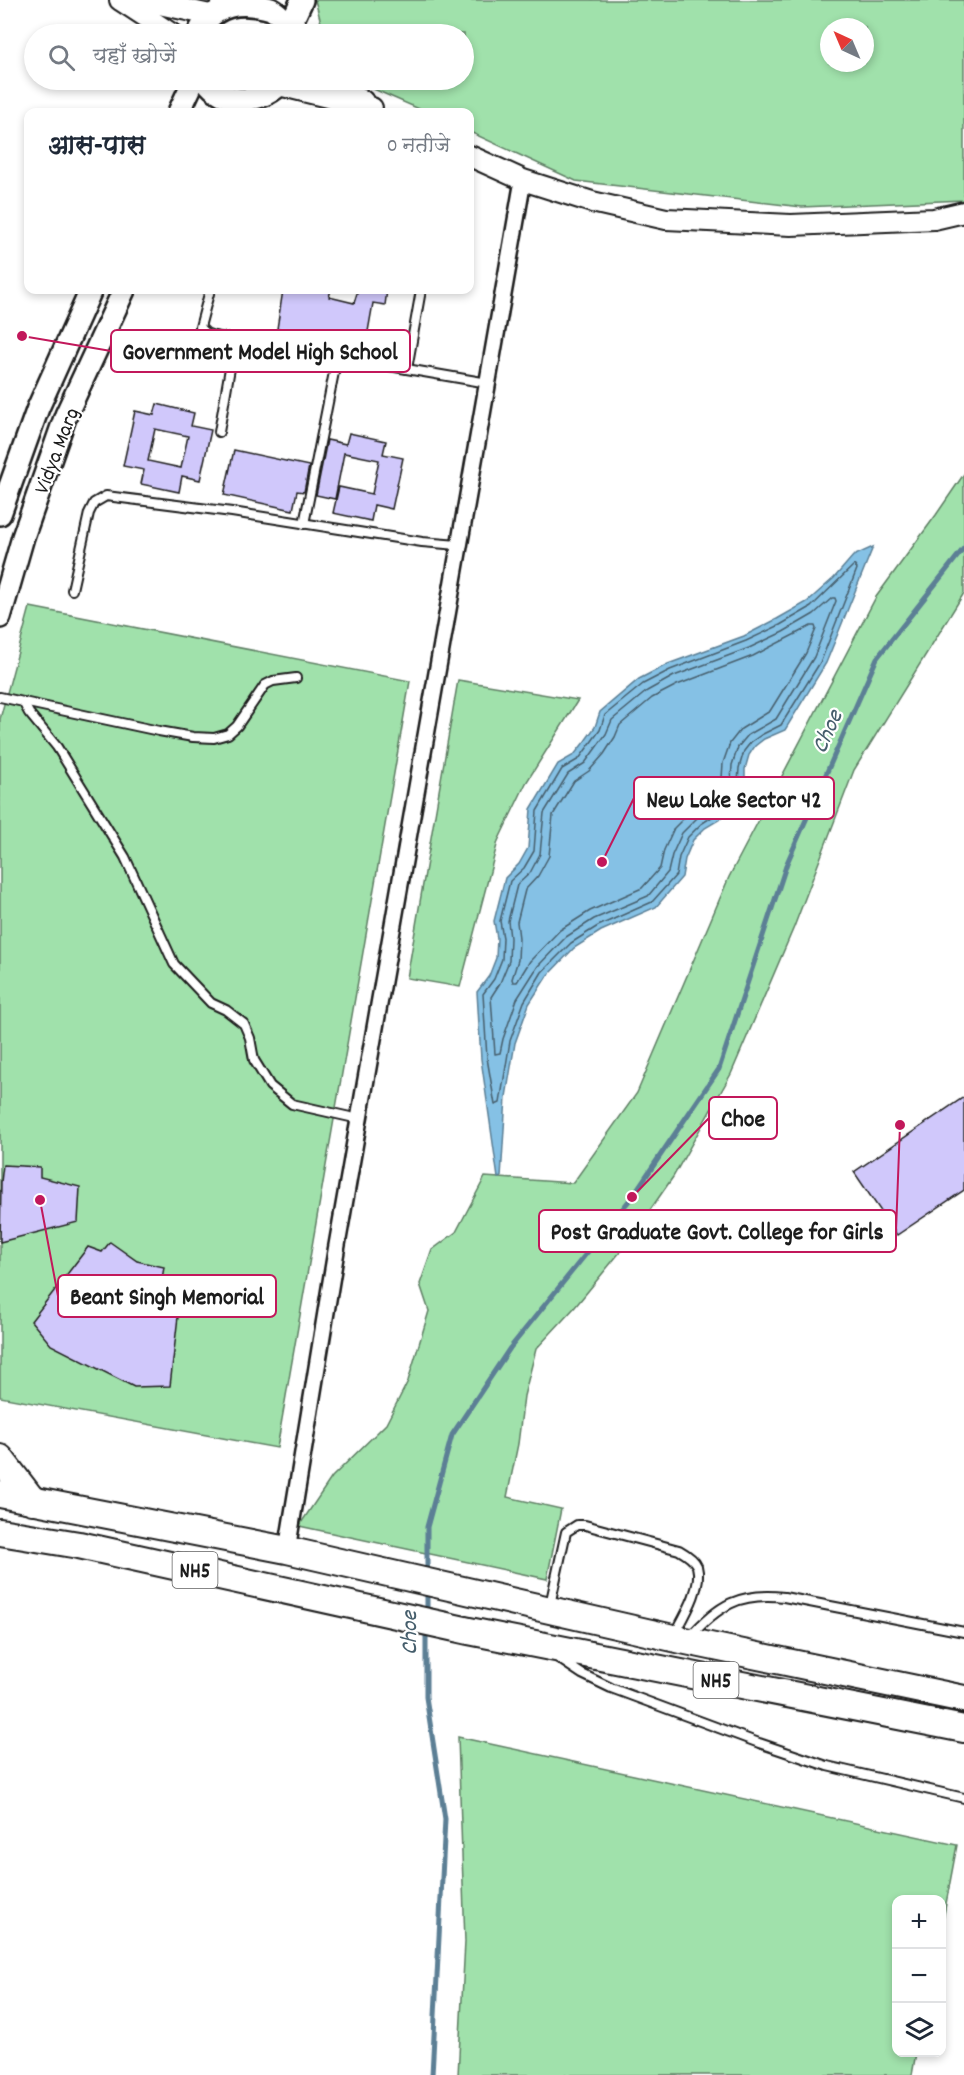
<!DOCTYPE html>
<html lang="hi">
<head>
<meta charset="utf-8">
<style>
	:root { --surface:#fff; --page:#f2f2f3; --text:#1f2937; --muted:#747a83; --line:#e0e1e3 }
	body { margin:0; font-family:Dekko,"Playpen Sans Deva",sans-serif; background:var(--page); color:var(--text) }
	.controls { position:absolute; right:18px; bottom:18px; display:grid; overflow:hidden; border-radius:12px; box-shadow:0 3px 9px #0003 }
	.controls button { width:54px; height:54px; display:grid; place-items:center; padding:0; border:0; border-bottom:2px solid var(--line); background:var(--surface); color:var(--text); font:30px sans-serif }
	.compass { position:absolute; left:820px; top:18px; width:54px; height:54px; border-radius:50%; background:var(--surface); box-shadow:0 3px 9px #0003; rotate:316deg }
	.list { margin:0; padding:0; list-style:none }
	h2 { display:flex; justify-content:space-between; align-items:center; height:78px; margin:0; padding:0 24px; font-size:26px }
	h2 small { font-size:20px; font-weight:400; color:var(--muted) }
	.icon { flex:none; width:33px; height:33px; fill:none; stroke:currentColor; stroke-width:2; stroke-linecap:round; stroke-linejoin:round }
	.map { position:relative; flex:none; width:964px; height:2075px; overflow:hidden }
	.search { position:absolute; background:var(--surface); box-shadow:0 3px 9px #0003; left:24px; top:24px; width:450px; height:66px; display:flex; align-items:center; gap:15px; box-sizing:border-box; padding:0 21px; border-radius:33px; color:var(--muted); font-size:22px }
	.panel { position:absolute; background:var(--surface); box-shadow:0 3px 9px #0003; left:24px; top:108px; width:450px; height:186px; border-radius:12px }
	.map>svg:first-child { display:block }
</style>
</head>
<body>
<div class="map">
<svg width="964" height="2075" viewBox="0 0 964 2075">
	<rect width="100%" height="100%" fill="#fff"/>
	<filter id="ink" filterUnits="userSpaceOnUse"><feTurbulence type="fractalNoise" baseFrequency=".0167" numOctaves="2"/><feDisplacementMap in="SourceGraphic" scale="12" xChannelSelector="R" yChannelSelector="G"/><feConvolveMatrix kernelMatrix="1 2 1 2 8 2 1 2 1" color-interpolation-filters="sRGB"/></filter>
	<g filter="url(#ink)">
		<g fill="#a0e1ab" stroke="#5e7e64" stroke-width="1.5" fill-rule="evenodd">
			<path d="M315 0H964V200L802 207 576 181 470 132V112H426L353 80H464V34H324ZM829 27H865V63H829Z"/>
			<polygon points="964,474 964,593 854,770 794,927 731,1074 673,1177 625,1246 575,1307 536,1349 524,1396 518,1444 507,1497 561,1509 547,1579 299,1526 332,1477 386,1424 408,1381 429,1311 420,1284 432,1250 456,1232 485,1177 573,1183 637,1093 729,877 876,597 936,515"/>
			<polygon points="30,607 410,681 277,1448 0,1397 0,719"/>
			<polygon points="458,680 578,700 526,783 498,841 460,987 407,978"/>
			<polygon points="458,1737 957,1845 942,1925 942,1900 896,1900 896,2052 916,2053 912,2075 458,2075 465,1942"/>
		</g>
		<polygon fill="#85c1e5" stroke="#5b7f95" stroke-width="1.5" points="873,547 826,663 785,730 764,739 755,746 749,755 745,769 745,784 722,818 705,828 693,840 685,859 682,877 656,907 601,931 574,948 547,976 529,1004 515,1043 506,1097 501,1177 498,1178 481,1059 477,992 489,976 496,958 497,938 494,921 505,878 519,864 528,848 531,809 558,764 574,755 585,741 595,727 600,712 639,679 668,664 744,636 777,619 807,602 834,578 853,556"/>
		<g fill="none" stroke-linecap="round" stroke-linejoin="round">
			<g stroke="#465e6c" stroke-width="1.5">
				<polygon points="854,565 857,569 821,661 781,725 761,735 751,742 744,751 739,768 738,783 718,813 701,824 688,837 679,857 676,875 652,902 598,926 571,943 542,972 524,1002 510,1041 500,1103 495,1105 487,1058 483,994 494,979 502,959 503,938 500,921 510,881 524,868 534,851 537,811 562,769 579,759 600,730 605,715 643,684 670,670 746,641 780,625 811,607"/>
				<polygon points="832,598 835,598 836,601 814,657 776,719 748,735 738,747 732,765 731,781 713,808 697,818 682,833 672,855 668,872 648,896 594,919 566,937 538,966 517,999 503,1039 500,1053 495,1054 491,997 500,983 509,961 510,938 508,921 517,885 530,873 540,854 544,813 568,774 585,763 606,734 612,720 647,691 674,676 749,648 783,632 814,614"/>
				<polygon points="811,626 815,626 816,629 806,653 770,711 741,729 730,743 723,763 722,778 707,801 691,811 674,828 664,850 660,868 642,888 590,911 560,930 530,961 517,982 513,982 512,979 518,960 519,938 517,922 525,890 538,876 549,856 553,815 574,781 589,771 604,754 615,737 620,725 652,698 677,685 753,656"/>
			</g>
			<g stroke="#5b7f95" stroke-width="5">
				<polyline points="427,1575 427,1527 452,1435 510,1348 632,1197 719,1069 787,863 877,658 964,548"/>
				<polyline points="427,1614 427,1590"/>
				<polyline points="426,1629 426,1697 445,1819 432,2075"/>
			</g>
		</g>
		<g fill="#d0c8fb" stroke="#1c1c1c" stroke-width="1.5" fill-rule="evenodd">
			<polygon points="283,290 331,290 329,297 354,303 358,290 387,290 385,305 373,303 366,343 277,329"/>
			<path d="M157 404 194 413 191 426 211 430 200 480 182 476 179 492 141 484 144 470 123 466 135 411 154 415ZM155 429 188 436 181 468 148 461Z"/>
			<polygon points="349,433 386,441 383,454 403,458 392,509 374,505 371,521 333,513 339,487 372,494 379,460 344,453 335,499 316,495 327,440 346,444"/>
			<polygon points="234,450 309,466 304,492 297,491 293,510 224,495"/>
			<polygon points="964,1097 964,1190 897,1235 854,1172"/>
			<polygon points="3,1165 40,1167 40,1177 80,1187 78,1222 0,1242 1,1182"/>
			<polygon points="110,1242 137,1261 164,1267 162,1279 182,1282 170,1386 134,1387 51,1345 31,1321 88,1247 102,1252"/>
		</g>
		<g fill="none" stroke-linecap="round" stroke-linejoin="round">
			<g stroke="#1c1c1c" stroke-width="12">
				<g id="service">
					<polyline points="210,290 200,327 206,333 214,336 488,383"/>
					<polyline points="407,369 421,290"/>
					<polyline points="219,432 235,339"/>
					<polyline points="304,524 337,357"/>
					<polyline points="72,590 89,513 94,503 106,496 232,512 422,542 458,545"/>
					<polyline points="0,697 159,731 193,737 214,738 228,734 237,726 265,685 273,681 296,678"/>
					<polyline points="23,702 29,713 57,747 125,857 174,964 211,1003 226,1010 244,1024 250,1038 254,1060 270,1086 292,1104 359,1119"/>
					<path d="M550 1605 566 1532 577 1525H585L679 1550C686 1554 694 1559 697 1566 703 1587 684 1617 675 1634"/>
					<path d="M689 1638C718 1605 740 1592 784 1597L964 1632"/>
					<polyline points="558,1658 582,1674 611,1688 759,1743 827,1766 964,1798"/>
				</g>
			</g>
			<g stroke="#1c1c1c" stroke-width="20">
				<polyline id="minor" points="287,1550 336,1251 523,180"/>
			</g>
			<g stroke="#1c1c1c" stroke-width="24">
				<g id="tertiary">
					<polyline points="120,0 172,34"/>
					<polyline points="141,0 210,15"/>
					<polyline points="334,80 363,101"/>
					<polyline points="279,85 372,108"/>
					<polyline points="470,156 523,180 592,202 666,219 791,225 934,219 964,212"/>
				</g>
			</g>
			<g stroke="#1c1c1c" stroke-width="26">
				<g id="secondary">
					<polyline points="289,28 302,0"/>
					<path d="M198 34C212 4 241 0 271 9 281 15 288 23 291 34"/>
					<path d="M206 80C223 106 265 105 283 80"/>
					<polyline points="179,112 194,80"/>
					<polyline points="0,514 38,408 91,290"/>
					<polyline points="0,617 23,537 66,415 124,290"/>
				</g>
			</g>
			<g stroke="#1c1c1c" stroke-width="30">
				<g id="trunk">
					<polyline points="0,1458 33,1501"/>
					<polyline points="0,1494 287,1550 686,1641 964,1699"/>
					<polyline points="0,1532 79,1545 469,1631 964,1729"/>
				</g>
			</g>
			<use href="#service" stroke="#fff" stroke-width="8"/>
			<use href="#minor" stroke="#fff" stroke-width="15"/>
			<use href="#tertiary" stroke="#fff" stroke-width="20"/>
			<use href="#secondary" stroke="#fff" stroke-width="21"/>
			<use href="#trunk" stroke="#fff" stroke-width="26"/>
		</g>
	</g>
	<g text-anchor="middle" stroke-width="4.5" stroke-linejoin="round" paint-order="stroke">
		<g fill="#fff" stroke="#606060" stroke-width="1.5">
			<rect x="172.5" y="1552" width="45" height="36" rx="4.5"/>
			<rect x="693.5" y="1662" width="45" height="36" rx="4.5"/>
		</g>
		<g font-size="21" font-weight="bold" fill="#1c1c1c">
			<text x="195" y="1577">NH5</text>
			<text x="716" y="1687">NH5</text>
		</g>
		<g font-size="22" fill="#1c1c1c" stroke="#fff">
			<text transform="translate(55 450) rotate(-69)" y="8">Vidya Marg</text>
		</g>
		<g font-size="24" font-style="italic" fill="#465e6c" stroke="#fff">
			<text transform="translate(826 731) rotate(-66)" y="8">Choe</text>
			<text transform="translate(408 1633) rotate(-90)" y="8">Choe</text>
		</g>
	</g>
	<path fill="none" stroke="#c2185b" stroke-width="2" d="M22 336L111 351M602 862L634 798M632 1197L709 1118M900 1125L896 1231M40 1200L58 1296"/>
	<g fill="#c2185b" stroke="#fff" stroke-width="2">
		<circle cx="22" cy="336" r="6"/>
		<circle cx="602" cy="862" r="6"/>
		<circle cx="632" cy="1197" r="6"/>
		<circle cx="900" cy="1125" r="6"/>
		<circle cx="40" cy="1200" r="6"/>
	</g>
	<g fill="#fff" stroke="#c2185b" stroke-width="2">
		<rect x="111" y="330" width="299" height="42" rx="6"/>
		<rect x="634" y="777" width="200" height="42" rx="6"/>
		<rect x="709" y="1097" width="68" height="42" rx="6"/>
		<rect x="539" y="1210" width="357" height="42" rx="6"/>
		<rect x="58" y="1275" width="218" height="42" rx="6"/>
	</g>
	<g font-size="24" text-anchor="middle" font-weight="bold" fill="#1c1c1c">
		<text x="260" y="359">Government Model High School</text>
		<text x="734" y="807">New Lake Sector 42</text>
		<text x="743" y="1126">Choe</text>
		<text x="717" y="1239">Post Graduate Govt. College for Girls</text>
		<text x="167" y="1304">Beant Singh Memorial</text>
	</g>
</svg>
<div class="controls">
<button>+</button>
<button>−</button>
<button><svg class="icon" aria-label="layers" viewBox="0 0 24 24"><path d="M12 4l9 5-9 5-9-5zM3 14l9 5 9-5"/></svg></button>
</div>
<svg class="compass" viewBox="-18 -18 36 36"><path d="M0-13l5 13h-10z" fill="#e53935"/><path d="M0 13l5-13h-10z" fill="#747a83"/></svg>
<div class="search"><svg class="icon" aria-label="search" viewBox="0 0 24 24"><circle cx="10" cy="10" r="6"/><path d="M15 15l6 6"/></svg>यहाँ खोजें</div>
<section class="panel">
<h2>आस-पास<small>0 नतीजे</small></h2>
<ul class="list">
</ul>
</section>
</div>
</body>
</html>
